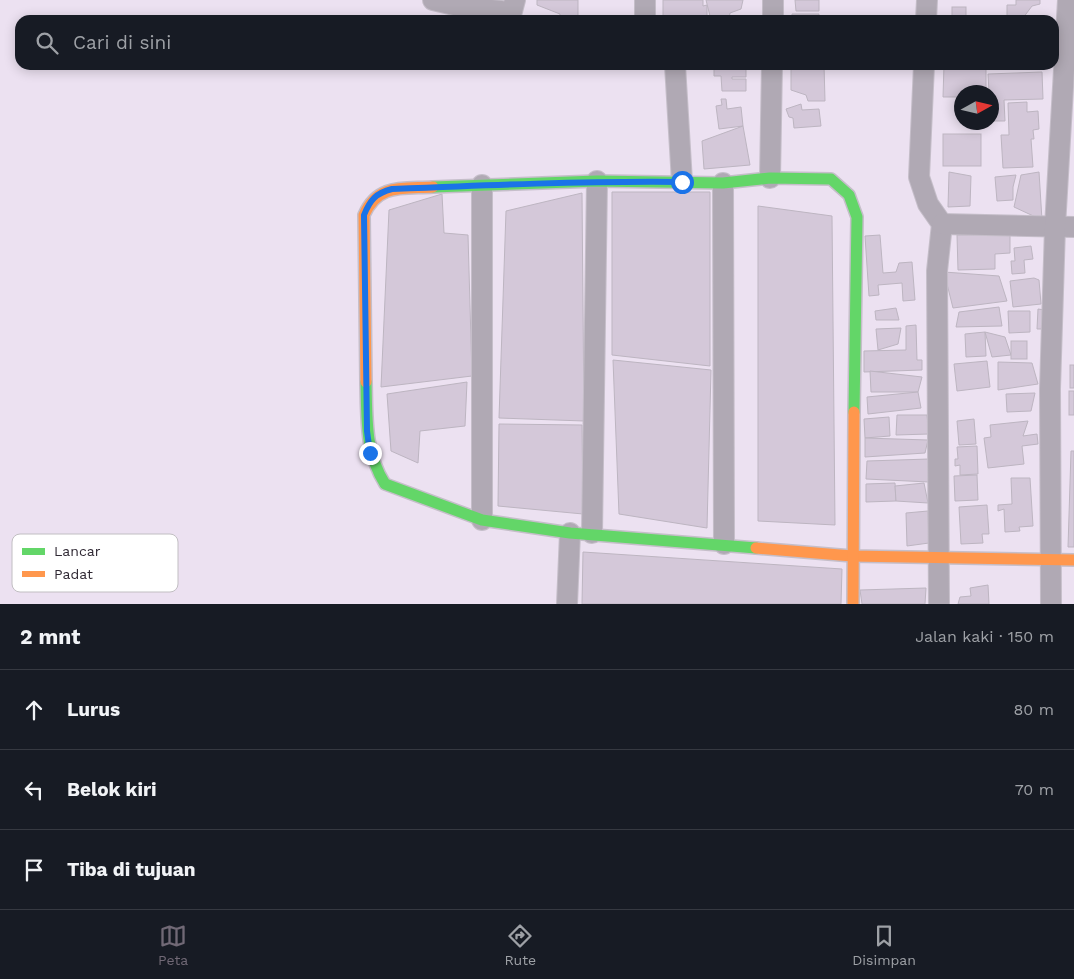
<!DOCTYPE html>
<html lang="id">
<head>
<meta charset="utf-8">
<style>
	:root { --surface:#171b24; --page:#20242c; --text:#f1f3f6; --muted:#9ea1a6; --line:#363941; --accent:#716976 }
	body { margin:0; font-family:"Work Sans",sans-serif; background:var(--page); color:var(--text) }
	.compass { position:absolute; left:954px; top:85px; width:45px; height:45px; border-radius:50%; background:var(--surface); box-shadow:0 2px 12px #0003; rotate:82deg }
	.stop { position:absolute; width:15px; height:15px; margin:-11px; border:4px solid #1a73e8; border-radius:50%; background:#fff }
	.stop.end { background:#1a73e8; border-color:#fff; box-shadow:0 1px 5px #0008 }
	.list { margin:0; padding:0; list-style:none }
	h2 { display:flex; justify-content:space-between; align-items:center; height:65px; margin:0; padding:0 20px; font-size:21px }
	h2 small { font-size:16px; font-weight:400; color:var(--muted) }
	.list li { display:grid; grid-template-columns:32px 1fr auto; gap:15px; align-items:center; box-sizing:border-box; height:80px; padding:0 20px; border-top:1px solid var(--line) }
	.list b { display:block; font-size:19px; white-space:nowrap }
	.list em { font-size:16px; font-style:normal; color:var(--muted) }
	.icon { flex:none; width:28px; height:28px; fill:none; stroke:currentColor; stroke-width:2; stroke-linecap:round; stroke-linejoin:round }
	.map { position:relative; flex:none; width:1074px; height:604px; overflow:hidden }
	.search { position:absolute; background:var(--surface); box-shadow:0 2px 12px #0003; left:15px; right:15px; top:15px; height:55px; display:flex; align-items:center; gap:12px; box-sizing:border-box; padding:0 18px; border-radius:15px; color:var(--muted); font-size:19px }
	.sheet { height:305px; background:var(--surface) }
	nav { display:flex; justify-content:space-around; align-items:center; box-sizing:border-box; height:70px; border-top:1px solid var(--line); background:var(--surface); font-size:14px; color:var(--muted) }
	nav a { display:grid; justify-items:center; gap:2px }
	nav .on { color:var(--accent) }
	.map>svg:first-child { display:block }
</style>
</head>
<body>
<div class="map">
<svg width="1074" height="604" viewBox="0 0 1074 604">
	<rect width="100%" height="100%" fill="#ece1f1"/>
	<g fill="#d4c8d9" stroke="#bdb5c1">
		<polygon points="537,0 578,0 578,20 560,20 560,14 537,5"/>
		<polygon points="663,0 703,0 703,6 707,5 707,20 660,20 660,17 663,16"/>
		<polygon points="706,0 743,0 741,9 730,13 729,18 741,16 742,20 711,20"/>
		<polygon points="795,0 819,0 819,11 796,11"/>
		<polygon points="1016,0 1040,0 1040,4 1032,6 1023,18 1025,20 1007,20 1007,5 1016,5"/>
		<rect x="952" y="7" width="14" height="13"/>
		<polygon points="792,14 819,14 818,20 792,20"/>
		<polygon points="714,65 746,65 746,77 732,77 732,79 746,79 746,91 722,91 721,76 714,76"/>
		<polygon points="791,65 824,65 825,101 808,101 806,95 791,90"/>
		<polygon points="944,65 986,65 986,92 962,92 962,97 943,97"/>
		<polygon points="1042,72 1043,99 1004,100 1005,121 992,121 992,92 989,92 988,74"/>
		<polygon points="721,99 726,99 727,109 741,107 743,126 719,129 716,106 722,105"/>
		<polygon points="1027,102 1027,112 1038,111 1039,129 1033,130 1034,139 1031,139 1033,167 1003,168 1001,135 1009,135 1008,103"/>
		<polygon points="801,104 802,110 819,109 821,126 794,128 793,118 789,117 786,109"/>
		<polygon points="743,126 750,165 704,169 702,141"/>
		<rect x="943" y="134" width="38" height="32"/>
		<polygon points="949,172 971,176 970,206 948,207"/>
		<polygon points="1039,172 1042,220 1014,207 1021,175"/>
		<polygon points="1016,175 1013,187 1013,200 997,201 995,177"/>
		<polygon points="612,192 710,192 710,366 612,355"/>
		<polygon points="582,193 584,421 499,418 506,211"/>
		<polygon points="442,194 444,233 468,235 472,376 381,387 389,210"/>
		<polygon points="758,206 832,216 835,525 758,521"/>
		<polygon points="1010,234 1010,253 995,254 995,269 958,270 957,235"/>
		<polygon points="880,235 883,273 896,272 899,263 912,262 915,300 903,301 902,283 878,285 879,295 869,296 865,236"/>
		<polygon points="1031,246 1033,259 1024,260 1025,273 1012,274 1011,261 1015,261 1014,248"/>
		<polygon points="944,272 999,276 1007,301 953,308"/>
		<polygon points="1034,278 1039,280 1041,304 1013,307 1010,281"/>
		<polygon points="999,307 1002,326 956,327 959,312"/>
		<polygon points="896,308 899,320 876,320 875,311"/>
		<polygon points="1038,309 1045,310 1045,329 1037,329"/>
		<polygon points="1008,311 1030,311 1030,332 1009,333"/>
		<polygon points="916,325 917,360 922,360 922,370 864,372 864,351 906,350 906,326"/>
		<polygon points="901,328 898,344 878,350 876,329"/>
		<polygon points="985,332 986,356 966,357 965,334"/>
		<polygon points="985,332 1005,337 1011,355 992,357"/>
		<rect x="1011" y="341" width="16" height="18"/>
		<polygon points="613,360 711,370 707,528 619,514"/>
		<polygon points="987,361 990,387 957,391 954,364"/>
		<polygon points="998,362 1032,363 1038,384 998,390"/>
		<rect x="1070" y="365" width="4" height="23"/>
		<polygon points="870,371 922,377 918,392 871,392"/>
		<polygon points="467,382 465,426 420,431 418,463 391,451 387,394"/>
		<rect x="1069" y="391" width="5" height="24"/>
		<polygon points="918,392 921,408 868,414 867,397"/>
		<polygon points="1035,393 1031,411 1007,412 1006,394"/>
		<polygon points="897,415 927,415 929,434 896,435"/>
		<polygon points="889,417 890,436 865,438 864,419"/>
		<polygon points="974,419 976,444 959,445 957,421"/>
		<polygon points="1028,421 1023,436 1037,434 1038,444 1022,446 1024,464 988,468 984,438 991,437 990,425"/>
		<polygon points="499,424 582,425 583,514 498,506"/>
		<polygon points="865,438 928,440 925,453 865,457"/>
		<polygon points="977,446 978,474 960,475 960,465 955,466 955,459 958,459 957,447"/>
		<polygon points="1071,451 1074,451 1074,547 1068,547"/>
		<polygon points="929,459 929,482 866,479 867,461"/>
		<polygon points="977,475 978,500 955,501 954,476"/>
		<polygon points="1011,478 1030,478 1033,526 1019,527 1020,531 1005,532 1004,509 998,511 998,505 1012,504"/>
		<polygon points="895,483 896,501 866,502 866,484"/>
		<polygon points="924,483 928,503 896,501 895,486"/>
		<polygon points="987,505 989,534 982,534 983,543 961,544 959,507"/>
		<polygon points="928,511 929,543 907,546 906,513"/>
		<polygon points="583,552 842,569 841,604 582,604"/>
		<polygon points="988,585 989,604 958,604 960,597 971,596 970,588"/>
		<polygon points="926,588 925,604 862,604 860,590"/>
	</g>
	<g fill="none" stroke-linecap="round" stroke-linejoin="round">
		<g stroke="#c5bec9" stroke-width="22">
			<g id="street">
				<polyline points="433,0 463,7 501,11 511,15 515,0"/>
				<polyline points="645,20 645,0"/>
				<polyline points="773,20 773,0"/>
				<polyline points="926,20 927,0"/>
				<polyline points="675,65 682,182"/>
				<polyline points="924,65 919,177 928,204 942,224 937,271 939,604"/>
				<polyline points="770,178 772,65"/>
				<polyline points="723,183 724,544"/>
				<polyline points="482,185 482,520"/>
				<polyline points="942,224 1074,227"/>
				<polyline points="592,533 597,181"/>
				<polyline points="567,604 570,533"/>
				<polyline points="1051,604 1050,389 1055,227 1068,0"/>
			</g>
		</g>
		<g stroke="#c5bec9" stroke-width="14">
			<g id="fast">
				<polyline points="433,187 597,181 723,183 770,178 831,179 849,195 857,217 854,412"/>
				<path d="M366 382C367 419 365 452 385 484L482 520 570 533 756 548"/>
			</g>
		</g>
		<g stroke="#c5bec9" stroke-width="14">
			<g id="slow">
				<path d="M366 382 364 215C378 183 403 189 433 187"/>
				<polyline points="756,548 852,556 1074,560"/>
				<polyline points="853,604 854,412"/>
			</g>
		</g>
		<use href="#street" stroke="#b0a9b4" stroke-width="20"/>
		<use href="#fast" stroke="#63d668" stroke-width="11"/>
		<use href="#slow" stroke="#ff974d" stroke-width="11"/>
	</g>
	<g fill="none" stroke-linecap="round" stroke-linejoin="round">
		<path stroke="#1a73e8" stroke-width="6" d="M370 453 367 431 364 215C370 200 376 193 392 189 488 185 585 181 682 182"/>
	</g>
	<rect x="12" y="534" width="166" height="58" rx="8" fill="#fff" stroke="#c1bec2" stroke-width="1"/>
	<rect x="22" y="548" width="23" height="7" fill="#63d668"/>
	<rect x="22" y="571" width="23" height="6" fill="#ff974d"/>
	<g font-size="14" fill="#2f2833">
		<text x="54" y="556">Lancar</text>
		<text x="54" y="579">Padat</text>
	</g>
</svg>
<svg class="compass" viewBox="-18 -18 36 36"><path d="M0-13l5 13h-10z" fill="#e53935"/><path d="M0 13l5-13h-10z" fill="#9ea1a6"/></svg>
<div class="stop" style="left:682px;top:182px"></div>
<div class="stop end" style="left:370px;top:453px"></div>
<div class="search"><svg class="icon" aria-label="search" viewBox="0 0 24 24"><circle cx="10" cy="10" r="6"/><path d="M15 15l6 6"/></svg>Cari di sini</div>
</div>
<section class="sheet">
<h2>2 mnt<small>Jalan kaki · 150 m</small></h2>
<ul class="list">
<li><svg class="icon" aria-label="ahead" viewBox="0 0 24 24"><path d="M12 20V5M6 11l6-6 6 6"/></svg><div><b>Lurus</b></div><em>80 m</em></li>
<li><svg class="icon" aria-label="left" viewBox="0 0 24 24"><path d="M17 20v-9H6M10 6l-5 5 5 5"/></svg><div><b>Belok kiri</b></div><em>70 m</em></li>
<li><svg class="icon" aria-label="arrive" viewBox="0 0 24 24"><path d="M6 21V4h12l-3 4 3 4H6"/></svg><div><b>Tiba di tujuan</b></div></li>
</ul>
</section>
<nav>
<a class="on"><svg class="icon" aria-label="map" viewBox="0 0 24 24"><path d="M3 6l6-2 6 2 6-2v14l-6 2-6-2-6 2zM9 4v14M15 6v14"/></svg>Peta</a>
<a><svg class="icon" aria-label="directions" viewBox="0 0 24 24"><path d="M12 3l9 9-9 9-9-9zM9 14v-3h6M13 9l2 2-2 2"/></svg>Rute</a>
<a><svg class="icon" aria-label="saved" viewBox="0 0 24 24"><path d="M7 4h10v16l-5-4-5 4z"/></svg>Disimpan</a>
</nav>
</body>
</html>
